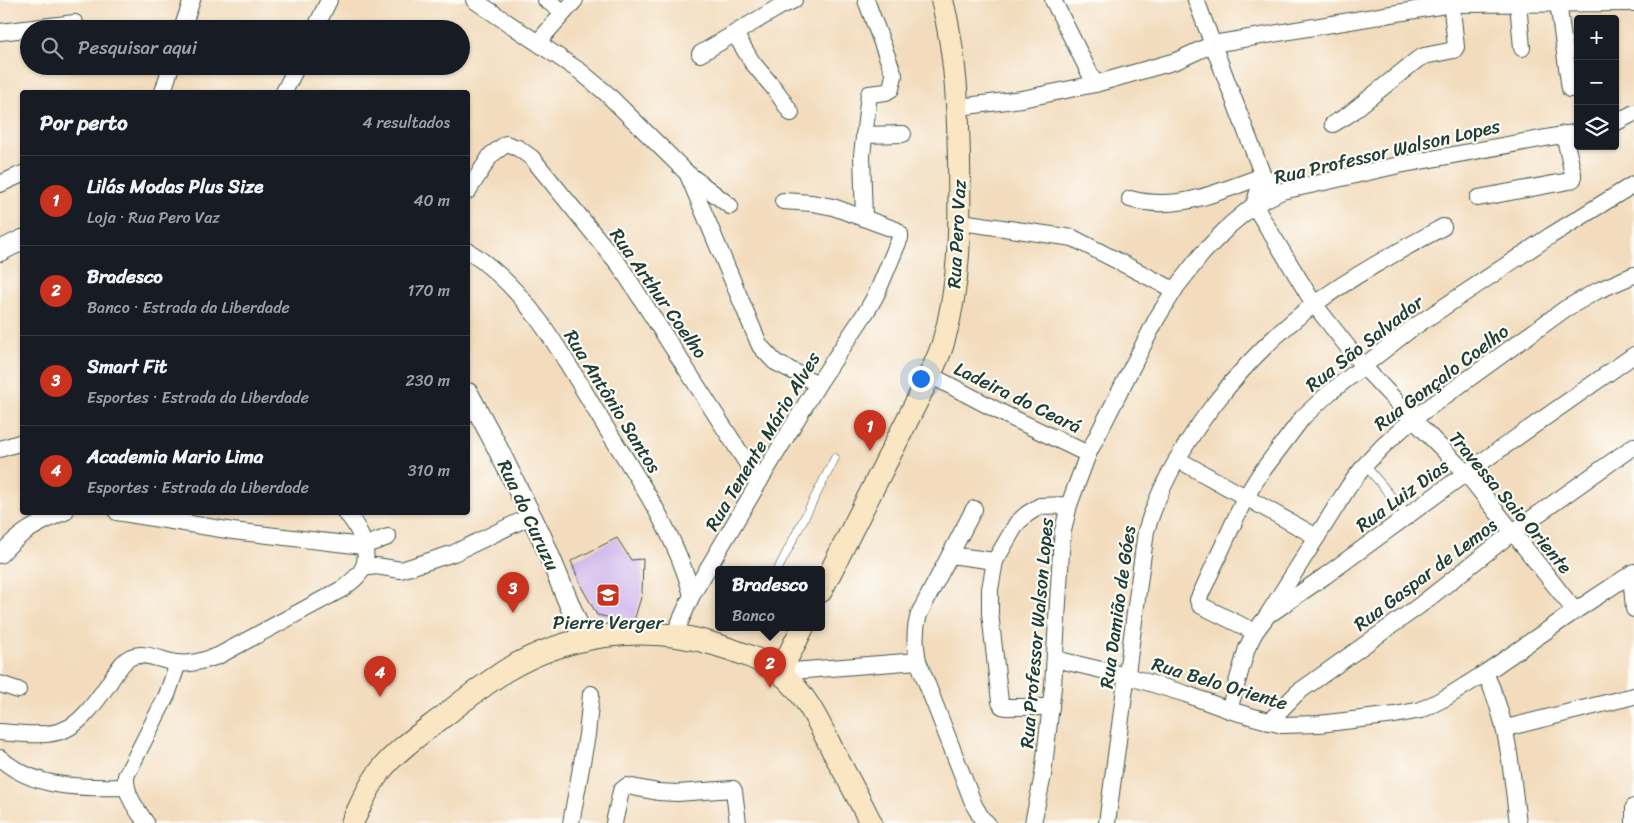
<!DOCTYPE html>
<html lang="pt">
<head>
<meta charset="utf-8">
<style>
	:root { --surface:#171b24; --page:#242831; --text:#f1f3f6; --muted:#9ea1a6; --line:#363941; --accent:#c8321e }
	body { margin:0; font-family:Sriracha,sans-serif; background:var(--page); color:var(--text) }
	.controls { position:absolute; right:15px; top:15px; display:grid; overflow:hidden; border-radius:5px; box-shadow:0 1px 4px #0004 }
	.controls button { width:45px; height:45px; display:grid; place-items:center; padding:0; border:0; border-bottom:1px solid var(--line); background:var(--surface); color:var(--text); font:25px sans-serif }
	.you { position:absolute; left:920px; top:378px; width:18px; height:18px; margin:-12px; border:4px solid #fff; border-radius:50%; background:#1a73e8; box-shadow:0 0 0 8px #1a73e833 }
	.badge { display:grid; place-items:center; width:32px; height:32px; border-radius:50%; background:var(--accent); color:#fff; font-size:16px; font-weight:700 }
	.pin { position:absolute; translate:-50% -41px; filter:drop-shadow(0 1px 2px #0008) }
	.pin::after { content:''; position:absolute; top:26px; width:18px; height:15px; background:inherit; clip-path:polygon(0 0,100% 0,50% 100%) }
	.popup { position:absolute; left:715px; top:566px; width:110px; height:65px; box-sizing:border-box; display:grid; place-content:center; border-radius:5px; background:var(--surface); filter:drop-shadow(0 1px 4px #0005); font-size:16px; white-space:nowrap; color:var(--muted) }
	.popup b { font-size:19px; color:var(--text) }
	.popup::after { content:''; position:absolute; left:50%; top:100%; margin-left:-10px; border:10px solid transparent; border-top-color:var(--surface) }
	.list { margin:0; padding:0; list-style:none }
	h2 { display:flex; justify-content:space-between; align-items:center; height:65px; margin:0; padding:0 20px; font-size:21px }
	h2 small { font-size:16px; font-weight:400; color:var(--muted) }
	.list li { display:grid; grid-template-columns:32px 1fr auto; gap:15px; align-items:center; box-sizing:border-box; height:90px; padding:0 20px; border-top:1px solid var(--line) }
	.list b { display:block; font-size:19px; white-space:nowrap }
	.list p { margin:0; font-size:16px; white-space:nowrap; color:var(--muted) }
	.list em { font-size:16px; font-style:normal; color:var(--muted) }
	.icon { flex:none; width:28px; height:28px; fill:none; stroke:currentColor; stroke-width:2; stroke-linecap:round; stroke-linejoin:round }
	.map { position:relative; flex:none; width:1634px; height:823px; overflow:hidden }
	.search { position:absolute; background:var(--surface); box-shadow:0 1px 4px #0004; left:20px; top:20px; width:450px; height:55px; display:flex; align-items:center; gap:12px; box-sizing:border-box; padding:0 18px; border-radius:28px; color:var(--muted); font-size:19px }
	.panel { position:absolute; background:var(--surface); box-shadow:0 1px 4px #0004; left:20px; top:90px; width:450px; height:425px; border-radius:5px }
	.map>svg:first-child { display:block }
</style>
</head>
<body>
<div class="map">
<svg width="1634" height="823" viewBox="0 0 1634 823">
	<rect width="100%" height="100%" fill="#fdfcf7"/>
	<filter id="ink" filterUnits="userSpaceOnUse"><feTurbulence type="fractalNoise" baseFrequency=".02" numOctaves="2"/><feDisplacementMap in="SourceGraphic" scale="10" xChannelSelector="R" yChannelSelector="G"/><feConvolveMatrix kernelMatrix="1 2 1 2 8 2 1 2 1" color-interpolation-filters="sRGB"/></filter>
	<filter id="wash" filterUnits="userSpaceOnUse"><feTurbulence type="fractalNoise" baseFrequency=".0096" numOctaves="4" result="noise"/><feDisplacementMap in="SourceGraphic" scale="20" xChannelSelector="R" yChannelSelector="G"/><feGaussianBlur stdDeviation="1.12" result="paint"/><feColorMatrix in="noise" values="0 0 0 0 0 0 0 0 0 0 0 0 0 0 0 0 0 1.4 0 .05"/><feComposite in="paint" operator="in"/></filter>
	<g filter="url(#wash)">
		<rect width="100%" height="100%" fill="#f3dcbd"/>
		<g id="blocks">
			<polygon fill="#ceb4ec" points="617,538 631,560 643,559 642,594 634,621 626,621 597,615 582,588 571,561"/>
		</g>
	</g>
	<g filter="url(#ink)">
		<use href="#blocks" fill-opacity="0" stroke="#3f5549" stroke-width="1"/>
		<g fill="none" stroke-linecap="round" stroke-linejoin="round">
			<g stroke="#3f5549" stroke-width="9">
				<g id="service">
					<polyline points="1365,465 1407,515"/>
					<polyline points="778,569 835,458"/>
				</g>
			</g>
			<g stroke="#3f5549" stroke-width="18">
				<g id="minor">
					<polyline points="474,0 581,72 606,93 687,173 730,206"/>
					<polyline points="546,0 564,12"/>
					<polyline points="1053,0 1095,84"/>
					<polyline points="1196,0 1263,176 1270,182"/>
					<polyline points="1558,2 1570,89"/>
					<polyline points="1518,3 1522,48"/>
					<polyline points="182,29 192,0"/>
					<polyline points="315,29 329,0"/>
					<polyline points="0,32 75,23"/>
					<polyline points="735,34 752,62 777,92 791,113"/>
					<polyline points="538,42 575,0"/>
					<polyline points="700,54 779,7 794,0"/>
					<polyline points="163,92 171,66"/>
					<polyline points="284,92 297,66"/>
					<polyline points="959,107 1022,99 1095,84 1176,61 1213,44 1451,4 1634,3"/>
					<polyline points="1615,123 1634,113"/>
					<polyline points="1333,124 1348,115 1418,59 1424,56 1454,50 1456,47 1451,0"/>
					<polyline points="864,135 903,134"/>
					<polyline points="688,175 760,346 775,362 818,384"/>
					<polyline points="1263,176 1254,205 1314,304 1362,365 1413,419 1466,473 1575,611"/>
					<polyline points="0,184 22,174"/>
					<polyline points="468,191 491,155 506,144 518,148 532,158 620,266 759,482"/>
					<polyline points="1478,198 1569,181 1573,179 1573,174 1564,134"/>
					<path d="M1130 199C1179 212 1217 192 1263 176"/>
					<polyline points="864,218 862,155 869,94 886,92 891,89 894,75 866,0"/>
					<polyline points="961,222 1073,238 1174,290"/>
					<path d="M468 251C533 292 568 366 608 431 641 483 676 535 692 595"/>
					<polyline points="930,375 1008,416 1088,454"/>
					<polyline points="0,449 22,442"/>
					<polyline points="1177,459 1317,537"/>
					<path d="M974 509 919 614C914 631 915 644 918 661L974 805 982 819 987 823"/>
					<polyline points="117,512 233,531 363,546 388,537"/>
					<path d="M0 555C18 534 35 525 59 514L65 512"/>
					<polyline points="950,555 995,561"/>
					<polyline points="363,568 376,566 401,570 454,553 531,516"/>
					<polyline points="1631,574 1634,609"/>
					<polyline points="1273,612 1325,576 1466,473 1634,355"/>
					<polyline points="1255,632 1200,605 1198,600 1245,498 1260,474 1303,417 1329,393 1411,329 1550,236 1634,184"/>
					<polyline points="674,635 692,595 759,482 818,384 868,309 877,293 900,238 900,234 896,230 833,207 812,203 783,201"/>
					<polyline points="1055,659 1127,676 1186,694 1229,710 1282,725 1319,724 1395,715 1421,710 1447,697 1485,673 1575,611 1634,572"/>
					<polyline points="780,672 918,661"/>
					<path d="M1485 673C1509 722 1511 770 1518 823"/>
					<polyline points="0,684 18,690"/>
					<polyline points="1051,707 1006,707 1002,706 1000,702 990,613 990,589 995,561 1017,523 1027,514 1040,506 1069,505"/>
					<polyline points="1229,710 1247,648 1255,632 1267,616 1349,486 1365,465 1383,446 1413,419 1565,309 1597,291 1634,275"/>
					<polyline points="1269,722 1297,693 1419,606 1513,532 1634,446"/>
					<polyline points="1506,728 1634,696"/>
					<path d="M0 732C63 738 73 736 109 683 115 674 121 662 131 657 144 651 163 661 176 663 191 665 204 660 218 656L342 589C350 583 360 576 364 566 370 550 357 523 345 512"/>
					<path d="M0 758C34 789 82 788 126 787"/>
					<path d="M146 823C136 808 125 795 126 776L167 695 178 663"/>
					<polyline points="571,823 587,735 591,694"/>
					<polyline points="614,823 621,791 627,786 658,792 677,793 733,789 734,791 738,823"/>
					<polyline points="1033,823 1043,775 1053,687 1061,552 1063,531 1069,505 1088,454 1157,318 1177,286 1202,254 1230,225 1254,205 1282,191 1320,183 1399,165 1578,132"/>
					<path d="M1107 823 1146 531C1172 445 1244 356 1316 303 1356 274 1399 251 1443 227"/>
					<polyline points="1634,823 1634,807"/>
				</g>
			</g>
			<g stroke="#3f5549" stroke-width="22">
				<g id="tertiary">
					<polyline points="0,251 22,240"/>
					<polyline points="468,393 494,441 542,538 584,640"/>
				</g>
			</g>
			<g stroke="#3f5549" stroke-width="24">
				<g id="secondary">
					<path d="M821 591 930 375C934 365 940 354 943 343 961 282 960 225 959 162 958 107 956 54 942 0"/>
					<polyline points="780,672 803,627"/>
					<path d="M352 823C361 805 368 786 381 770 399 748 422 733 444 716 464 700 484 685 505 671 568 633 647 623 717 645 738 652 761 659 779 672 805 691 820 725 834 753 847 776 859 799 871 823"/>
				</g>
			</g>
			<use href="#service" stroke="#fff" stroke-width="8"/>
			<use href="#minor" stroke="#fff" stroke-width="16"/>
			<use href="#tertiary" stroke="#fff" stroke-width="20"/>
			<use href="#secondary" stroke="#fbe6c4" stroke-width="22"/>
		</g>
	</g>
	<defs>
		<g id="school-square" transform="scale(1.25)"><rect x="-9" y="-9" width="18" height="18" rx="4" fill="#c8321e" stroke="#fdfcf7"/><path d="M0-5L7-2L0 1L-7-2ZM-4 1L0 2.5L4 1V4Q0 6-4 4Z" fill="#fff"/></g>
	</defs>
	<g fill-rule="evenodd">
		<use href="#school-square" x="608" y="595"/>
	</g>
	<g text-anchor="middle" stroke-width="4.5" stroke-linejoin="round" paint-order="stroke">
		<g font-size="19" fill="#1f3d34" stroke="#fdfcf7">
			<text transform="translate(1387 151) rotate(-13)" y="7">Rua Professor Walson Lopes</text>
			<text transform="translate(956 234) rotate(-87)" y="7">Rua Pero Vaz</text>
			<text transform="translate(659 293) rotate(55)" y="7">Rua Arthur Coelho</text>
			<text transform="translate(1364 343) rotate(-38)" y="7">Rua São Salvador</text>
			<text transform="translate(1441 377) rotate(-37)" y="7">Rua Gonçalo Coelho</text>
			<text transform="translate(1018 397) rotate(26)" y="7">Ladeira do Ceará</text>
			<text transform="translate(613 401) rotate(58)" y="7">Rua Antônio Santos</text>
			<text transform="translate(762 441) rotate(-59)" y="7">Rua Tenente Mário Alves</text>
			<text transform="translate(1402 495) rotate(-36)" y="7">Rua Luiz Dias</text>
			<text transform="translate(1511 502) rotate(50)" y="7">Travessa Saio Oriente</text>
			<text transform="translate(529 515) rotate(65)" y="7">Rua do Curuzu</text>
			<text transform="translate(1425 574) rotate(-37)" y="7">Rua Gaspar de Lemos</text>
			<text transform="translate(1117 607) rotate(-82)" y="7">Rua Damião de Góes</text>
			<text transform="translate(1036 633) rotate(-85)" y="7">Rua Professor Walson Lopes</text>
			<text transform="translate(1220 683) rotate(17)" y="7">Rua Belo Oriente</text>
		</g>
		<g font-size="19" fill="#1f3d34" stroke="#fdfcf7">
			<text x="608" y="629">Pierre Verger</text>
		</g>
	</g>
</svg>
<div class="controls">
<button>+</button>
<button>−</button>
<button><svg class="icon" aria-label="layers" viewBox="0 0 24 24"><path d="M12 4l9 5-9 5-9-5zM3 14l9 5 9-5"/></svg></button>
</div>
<div class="you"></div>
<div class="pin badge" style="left:870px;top:451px">1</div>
<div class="pin badge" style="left:770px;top:688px">2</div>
<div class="popup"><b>Bradesco</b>Banco</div>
<div class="pin badge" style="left:513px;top:613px">3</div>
<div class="pin badge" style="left:380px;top:697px">4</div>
<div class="search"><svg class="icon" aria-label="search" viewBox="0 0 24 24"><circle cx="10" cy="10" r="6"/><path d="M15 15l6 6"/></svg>Pesquisar aqui</div>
<section class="panel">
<h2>Por perto<small>4 resultados</small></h2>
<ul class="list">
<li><span class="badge">1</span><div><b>Lilás Modas Plus Size</b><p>Loja · Rua Pero Vaz</p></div><em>40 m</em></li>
<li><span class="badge">2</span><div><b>Bradesco</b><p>Banco · Estrada da Liberdade</p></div><em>170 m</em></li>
<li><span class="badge">3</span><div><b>Smart Fit</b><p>Esportes · Estrada da Liberdade</p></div><em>230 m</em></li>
<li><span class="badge">4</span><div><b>Academia Mario Lima</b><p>Esportes · Estrada da Liberdade</p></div><em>310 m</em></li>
</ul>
</section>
</div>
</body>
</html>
